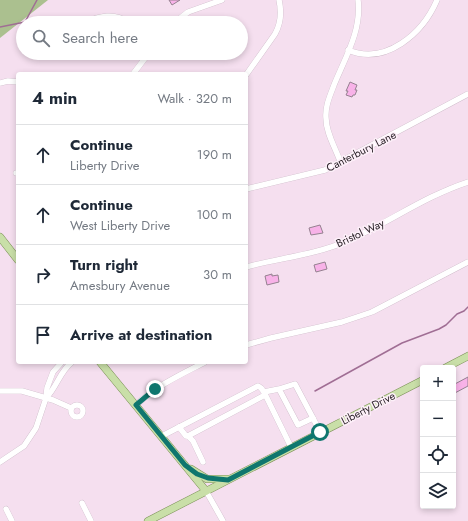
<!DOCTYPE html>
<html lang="en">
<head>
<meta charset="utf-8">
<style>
	:root { --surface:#fff; --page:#f6f6f7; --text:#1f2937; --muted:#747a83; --line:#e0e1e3 }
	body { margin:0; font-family:Jost,sans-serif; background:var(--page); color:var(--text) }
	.controls { position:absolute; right:12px; bottom:12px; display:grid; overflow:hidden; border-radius:4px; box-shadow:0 2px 6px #0003 }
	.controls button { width:36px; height:36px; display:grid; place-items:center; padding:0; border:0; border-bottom:1px solid var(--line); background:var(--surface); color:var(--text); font:20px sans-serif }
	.stop { position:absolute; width:12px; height:12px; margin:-9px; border:3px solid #0f766e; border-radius:50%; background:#fff }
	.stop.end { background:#0f766e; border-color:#fff; box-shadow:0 1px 4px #0008 }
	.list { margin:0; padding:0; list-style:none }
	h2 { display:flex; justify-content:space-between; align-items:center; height:52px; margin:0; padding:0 16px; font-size:17px }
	h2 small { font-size:13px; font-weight:400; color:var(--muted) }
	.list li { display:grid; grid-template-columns:26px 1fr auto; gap:12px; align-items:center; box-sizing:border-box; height:60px; padding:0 16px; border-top:1px solid var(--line) }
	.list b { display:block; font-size:15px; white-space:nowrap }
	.list p { margin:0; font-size:13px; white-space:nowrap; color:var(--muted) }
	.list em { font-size:13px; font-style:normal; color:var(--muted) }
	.icon { flex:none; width:22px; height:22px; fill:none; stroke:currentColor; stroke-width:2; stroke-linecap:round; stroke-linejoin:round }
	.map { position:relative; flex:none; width:468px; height:521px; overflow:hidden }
	.search { position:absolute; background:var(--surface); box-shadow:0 2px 6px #0003; left:16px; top:16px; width:232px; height:44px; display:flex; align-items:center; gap:10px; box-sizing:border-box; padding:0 14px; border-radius:22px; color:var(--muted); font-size:15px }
	.panel { position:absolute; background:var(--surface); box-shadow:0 2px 6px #0003; left:16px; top:72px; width:232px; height:292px; border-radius:4px }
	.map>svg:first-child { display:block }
</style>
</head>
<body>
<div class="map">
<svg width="468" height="521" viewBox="0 0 468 521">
	<rect width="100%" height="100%" fill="#f5dfef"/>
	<polygon fill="#abc08f" points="0,0 48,0 0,38"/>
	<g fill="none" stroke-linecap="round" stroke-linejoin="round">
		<g stroke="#a06e94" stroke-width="1.5">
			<polyline points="0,27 25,22 37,0"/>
			<polyline points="315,391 402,343 439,329 446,325 457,314 464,311 468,307"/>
		</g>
	</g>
	<g fill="#f8b2e8" stroke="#958190">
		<polygon points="169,0 180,0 172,5"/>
		<polygon points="350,82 357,85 355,90 357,90 355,95 353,95 352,97 346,95 348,91 346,91"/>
		<polygon points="320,225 323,233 311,235 309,228"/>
		<polygon points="325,262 327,269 316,272 314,265"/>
		<polygon points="272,274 272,276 278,275 279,282 267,285 265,276"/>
		<polygon points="468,377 468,386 453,394 453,385"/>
	</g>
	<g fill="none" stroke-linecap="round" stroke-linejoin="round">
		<g stroke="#c8b4c3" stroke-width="6">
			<g id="minor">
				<path d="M84 23C99 16 115 12 129 23"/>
				<polyline points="174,23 188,12 222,0"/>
				<path d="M348 50C386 66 423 33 437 0"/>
				<polyline points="133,74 149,53"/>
				<path d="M246 75 275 34C281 23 282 13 279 0"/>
				<polyline points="0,83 8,81 18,82"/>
				<path d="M340 161C335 147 326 133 326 118 325 106 330 96 334 85 345 58 362 30 358 0"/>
				<polyline points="16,173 18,173"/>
				<polyline points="246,189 325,170 468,94"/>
				<path d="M246 267C279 258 315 255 347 241 388 223 425 196 468 182"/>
				<polyline points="246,345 271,338 342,322 372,312 468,262"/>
				<polyline points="0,391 22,391 53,400 71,408"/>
				<polyline points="264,392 279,389 298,425 313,418 295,384 279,389"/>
				<path d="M46 398C57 387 60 371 72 362"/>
				<circle cx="77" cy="411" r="6"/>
				<path d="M136 405C156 386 180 375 205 362"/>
				<polyline points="313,418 320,432"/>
				<polyline points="179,427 186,436 188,436 265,395"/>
				<polyline points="162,436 258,386 261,388 264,392 291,447"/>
				<polyline points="188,436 193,441 203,462"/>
				<polyline points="0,462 24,446 36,428 46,398 47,388 53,372 62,362"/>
				<polyline points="206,491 223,521"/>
				<polyline points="82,503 91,521"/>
				<polyline points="6,509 12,521"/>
			</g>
		</g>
		<g stroke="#7a8f56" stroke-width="8">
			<g id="major">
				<polyline points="0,237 18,260"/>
				<polyline points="100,362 206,491"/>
				<polyline points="445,368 468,356"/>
				<polyline points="191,469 207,479 228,479"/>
				<polyline points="148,521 423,380"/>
			</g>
		</g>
		<use href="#minor" stroke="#fff" stroke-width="5.5"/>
		<use href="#major" stroke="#c9dfa8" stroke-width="7"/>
	</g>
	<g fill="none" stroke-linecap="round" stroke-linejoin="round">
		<polyline stroke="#0f766e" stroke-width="5" points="155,389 136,405 185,465 197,474 208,478 228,480 320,432"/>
	</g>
	<g text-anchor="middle" stroke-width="3" stroke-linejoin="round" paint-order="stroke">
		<g font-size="11" fill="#2a2228" stroke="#fdf0f9">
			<text transform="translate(361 151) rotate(-27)" y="4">Canterbury Lane</text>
			<text transform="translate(360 233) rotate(-25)" y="4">Bristol Way</text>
			<text transform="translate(368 408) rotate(-27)" y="4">Liberty Drive</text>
		</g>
	</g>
</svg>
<div class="controls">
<button>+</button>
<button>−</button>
<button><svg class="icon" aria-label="locate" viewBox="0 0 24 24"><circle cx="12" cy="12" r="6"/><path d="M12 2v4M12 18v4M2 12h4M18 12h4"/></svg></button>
<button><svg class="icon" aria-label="layers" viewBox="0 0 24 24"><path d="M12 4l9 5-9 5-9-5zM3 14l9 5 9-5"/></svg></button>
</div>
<div class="stop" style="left:320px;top:432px"></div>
<div class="stop end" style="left:155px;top:389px"></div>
<div class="search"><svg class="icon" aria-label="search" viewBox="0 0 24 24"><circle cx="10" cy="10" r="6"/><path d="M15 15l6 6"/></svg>Search here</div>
<section class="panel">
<h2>4 min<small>Walk · 320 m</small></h2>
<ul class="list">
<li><svg class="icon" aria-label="ahead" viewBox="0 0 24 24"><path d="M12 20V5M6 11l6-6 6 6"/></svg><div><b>Continue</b><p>Liberty Drive</p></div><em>190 m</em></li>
<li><svg class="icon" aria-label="ahead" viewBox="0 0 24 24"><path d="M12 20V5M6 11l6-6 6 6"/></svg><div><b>Continue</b><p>West Liberty Drive</p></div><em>100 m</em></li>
<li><svg class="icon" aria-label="right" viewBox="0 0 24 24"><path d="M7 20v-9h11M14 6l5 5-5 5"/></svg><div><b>Turn right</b><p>Amesbury Avenue</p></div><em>30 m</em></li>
<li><svg class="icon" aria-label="arrive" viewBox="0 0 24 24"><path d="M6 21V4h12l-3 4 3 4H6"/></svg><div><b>Arrive at destination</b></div></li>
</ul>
</section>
</div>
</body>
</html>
